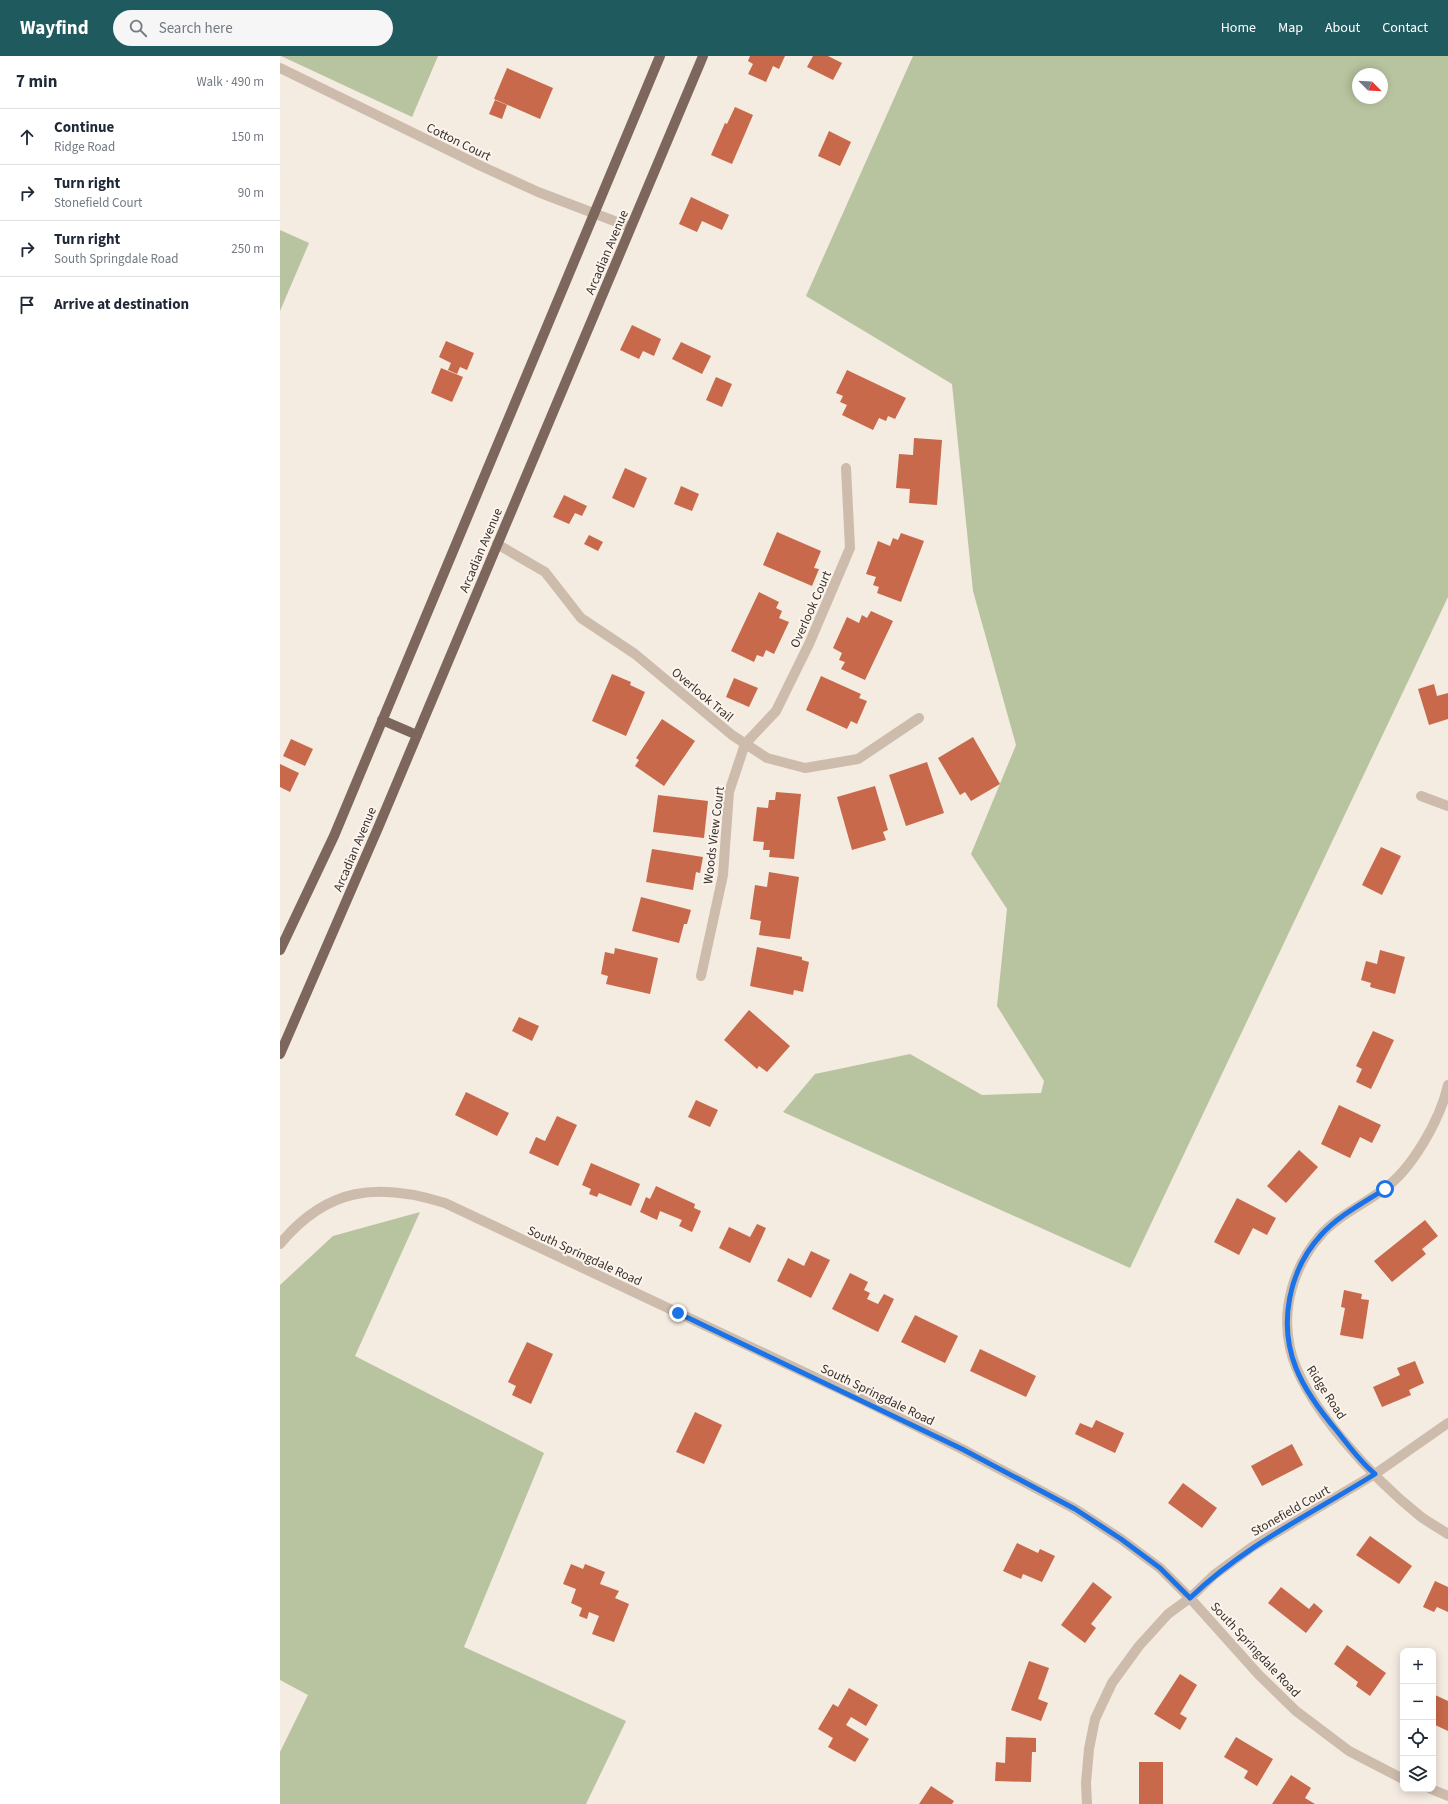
<!DOCTYPE html>
<html lang="en">
<head>
<meta charset="utf-8">
<style>
	:root { --surface:#fff; --page:#f6f6f7; --text:#1f2937; --muted:#747a83; --line:#e0e1e3; --accent:#1f5a5e }
	body { margin:0; font-family:"Source Sans 3",sans-serif; background:var(--page); color:var(--text) }
	.controls { position:absolute; right:12px; bottom:12px; display:grid; overflow:hidden; border-radius:8px; box-shadow:0 2px 10px #0003 }
	.controls button { width:36px; height:36px; display:grid; place-items:center; padding:0; border:0; border-bottom:1px solid var(--line); background:var(--surface); color:var(--text); font:20px sans-serif }
	.compass { position:absolute; left:1072px; top:12px; width:36px; height:36px; border-radius:50%; background:var(--surface); box-shadow:0 2px 10px #0003; rotate:114deg }
	.stop { position:absolute; width:12px; height:12px; margin:-9px; border:3px solid #1a73e8; border-radius:50%; background:#fff }
	.stop.end { background:#1a73e8; border-color:#fff; box-shadow:0 1px 4px #0008 }
	.list { margin:0; padding:0; list-style:none }
	h2 { display:flex; justify-content:space-between; align-items:center; height:52px; margin:0; padding:0 16px; font-size:17px }
	h2 small { font-size:13px; font-weight:400; color:var(--muted) }
	.list li { display:grid; grid-template-columns:26px 1fr auto; gap:12px; align-items:center; box-sizing:border-box; height:56px; padding:0 16px; border-top:1px solid var(--line) }
	.list b { display:block; font-size:15px; white-space:nowrap }
	.list p { margin:0; font-size:13px; white-space:nowrap; color:var(--muted) }
	.list em { font-size:13px; font-style:normal; color:var(--muted) }
	.icon { flex:none; width:22px; height:22px; fill:none; stroke:currentColor; stroke-width:2; stroke-linecap:round; stroke-linejoin:round }
	.map { position:relative; flex:none; width:1168px; height:1748px; overflow:hidden }
	header { display:flex; align-items:center; gap:24px; box-sizing:border-box; height:56px; padding:0 20px; background:var(--accent); color:#fff }
	header strong { font-size:19px }
	nav { display:flex; gap:22px; margin-inline-start:auto; font-size:14px }
	.search { width:280px; height:36px; background:var(--page); display:flex; align-items:center; gap:10px; box-sizing:border-box; padding:0 14px; border-radius:22px; color:var(--muted); font-size:15px }
	main { display:flex }
	aside { flex:1; background:var(--surface) }
	.map>svg:first-child { display:block }
</style>
</head>
<body>
<header>
<strong>Wayfind</strong>
<div class="search"><svg class="icon" aria-label="search" viewBox="0 0 24 24"><circle cx="10" cy="10" r="6"/><path d="M15 15l6 6"/></svg>Search here</div>
<nav><a>Home</a><a>Map</a><a>About</a><a>Contact</a></nav>
</header>
<main>
<aside>
<h2>7 min<small>Walk · 490 m</small></h2>
<ul class="list">
<li><svg class="icon" aria-label="ahead" viewBox="0 0 24 24"><path d="M12 20V5M6 11l6-6 6 6"/></svg><div><b>Continue</b><p>Ridge Road</p></div><em>150 m</em></li>
<li><svg class="icon" aria-label="right" viewBox="0 0 24 24"><path d="M7 20v-9h11M14 6l5 5-5 5"/></svg><div><b>Turn right</b><p>Stonefield Court</p></div><em>90 m</em></li>
<li><svg class="icon" aria-label="right" viewBox="0 0 24 24"><path d="M7 20v-9h11M14 6l5 5-5 5"/></svg><div><b>Turn right</b><p>South Springdale Road</p></div><em>250 m</em></li>
<li><svg class="icon" aria-label="arrive" viewBox="0 0 24 24"><path d="M6 21V4h12l-3 4 3 4H6"/></svg><div><b>Arrive at destination</b></div></li>
</ul>
</aside>
<div class="map">
<svg width="1168" height="1748" viewBox="0 0 1168 1748">
	<rect width="100%" height="100%" fill="#f4ebe1"/>
	<g fill="#b8c4a0" fill-rule="evenodd">
		<polygon points="1,0 158,0 132,61"/>
		<path d="M633 0H1168V541L850 1212 503 1056 535 1018 630 998 702 1039 761 1037 764 1025 717 950 727 853 691 798 736 689 693 535 672 328 526 240ZM1078 18H1102V42H1078Z"/>
		<polygon points="0,174 29,187 0,255"/>
		<polygon points="140,1156 75,1300 264,1397 184,1591 346,1665 306,1748 0,1748 0,1696 28,1639 0,1624 0,1229 53,1180"/>
	</g>
	<g fill="#c8694b">
		<polygon points="470,0 505,0 499,13 493,10 486,26 468,18 473,8 468,5"/>
		<polygon points="533,0 548,0 562,7 553,24 527,11"/>
		<polygon points="227,12 273,32 260,63 214,43"/>
		<polygon points="215,44 227,49 222,63 209,58"/>
		<polygon points="455,51 473,59 452,108 431,99 445,67 447,68"/>
		<polygon points="549,75 571,86 560,110 538,100"/>
		<polygon points="411,141 449,159 442,174 422,165 417,176 399,168"/>
		<polygon points="352,269 381,283 374,300 363,295 359,303 340,294"/>
		<polygon points="166,285 194,297 187,314 180,311 177,318 168,314 171,307 159,301"/>
		<polygon points="401,286 431,300 422,318 392,303"/>
		<polygon points="161,312 183,321 172,346 151,337"/>
		<polygon points="567,314 626,342 615,363 608,360 606,365 599,362 593,374 562,359 567,349 560,346 563,340 556,337"/>
		<polygon points="436,321 452,328 442,351 426,344"/>
		<polygon points="634,382 662,384 657,449 629,447 630,433 616,432 619,398 633,399"/>
		<polygon points="345,412 367,422 354,452 332,442"/>
		<polygon points="401,430 419,438 412,455 394,448"/>
		<polygon points="284,439 307,450 302,460 295,457 289,468 273,461"/>
		<polygon points="497,476 541,495 534,512 539,513 532,530 483,509"/>
		<polygon points="621,477 644,485 621,546 597,537 599,531 593,529 596,521 586,518 598,485 610,490 613,482 618,484"/>
		<polygon points="309,479 323,486 318,495 304,488"/>
		<polygon points="479,536 499,546 496,552 502,555 499,562 509,566 494,598 486,594 483,601 477,599 474,606 451,595"/>
		<polygon points="591,555 613,565 585,624 561,613 565,606 559,604 562,597 553,592 567,561 579,567 582,559 587,562"/>
		<polygon points="332,618 351,626 350,629 365,636 346,680 312,665"/>
		<polygon points="541,620 581,638 579,642 587,645 577,668 571,665 567,673 526,654"/>
		<polygon points="454,622 478,632 469,651 446,641"/>
		<polygon points="1154,628 1157,640 1168,637 1168,663 1149,669 1138,633"/>
		<polygon points="382,663 415,685 384,730 355,710 359,704 356,702"/>
		<polygon points="693,681 720,728 691,745 685,736 680,739 658,702"/>
		<polygon points="11,683 33,693 25,710 3,700"/>
		<polygon points="647,706 664,757 626,770 609,719"/>
		<polygon points="0,708 19,717 10,736 0,731"/>
		<polygon points="595,730 608,774 603,776 606,784 572,794 557,741"/>
		<polygon points="496,736 521,738 514,803 489,801 490,794 483,794 484,786 473,785 477,751 488,752 489,744 495,744"/>
		<polygon points="378,739 428,745 424,782 373,776"/>
		<polygon points="1101,791 1121,800 1102,839 1082,829"/>
		<polygon points="372,793 423,801 420,817 416,816 413,834 366,826"/>
		<polygon points="489,816 519,821 510,883 479,879 481,865 470,863 475,829 487,831"/>
		<polygon points="361,841 411,854 407,868 404,868 399,887 352,875"/>
		<polygon points="477,891 522,901 522,904 529,906 523,936 514,934 513,939 470,930"/>
		<polygon points="335,892 378,902 370,938 326,928 328,920 321,918 325,896 334,898"/>
		<polygon points="1100,894 1125,901 1115,938 1090,931 1091,927 1081,924 1086,905 1097,908"/>
		<polygon points="469,954 510,990 487,1016 479,1010 477,1013 444,984"/>
		<polygon points="239,961 259,970 252,985 232,975"/>
		<polygon points="1093,975 1114,984 1091,1033 1076,1026 1082,1013 1076,1010"/>
		<polygon points="186,1036 229,1057 217,1080 175,1059"/>
		<polygon points="416,1044 438,1054 430,1071 408,1061"/>
		<polygon points="1059,1049 1101,1069 1092,1087 1080,1081 1070,1102 1041,1088"/>
		<polygon points="277,1060 297,1069 278,1110 249,1097 256,1081 265,1085"/>
		<polygon points="1019,1094 1038,1111 1006,1147 987,1130"/>
		<polygon points="311,1107 360,1128 351,1150 319,1137 317,1141 309,1138 311,1133 302,1129"/>
		<polygon points="376,1130 415,1148 414,1152 421,1155 412,1176 399,1170 402,1164 380,1155 377,1164 360,1156 366,1141 370,1143"/>
		<polygon points="957,1142 996,1162 987,1179 973,1172 959,1199 934,1186"/>
		<polygon points="1145,1164 1158,1180 1142,1193 1146,1198 1112,1226 1094,1205"/>
		<polygon points="477,1168 486,1172 470,1207 439,1192 449,1171 470,1181"/>
		<polygon points="531,1195 550,1204 531,1242 497,1225 508,1202 524,1210"/>
		<polygon points="570,1217 588,1226 584,1234 590,1237 587,1243 598,1248 604,1238 614,1243 598,1276 552,1253"/>
		<polygon points="1064,1234 1082,1238 1081,1243 1089,1244 1083,1283 1060,1279 1065,1252 1061,1251"/>
		<polygon points="635,1259 678,1280 665,1307 621,1286"/>
		<polygon points="247,1286 273,1298 251,1348 232,1339 236,1330 228,1326"/>
		<polygon points="700,1293 756,1320 746,1341 690,1315"/>
		<polygon points="1135,1305 1144,1327 1129,1334 1131,1339 1102,1351 1093,1331 1120,1319 1117,1312"/>
		<polygon points="415,1356 442,1369 424,1408 396,1396"/>
		<polygon points="816,1364 844,1377 835,1397 795,1378 800,1367 812,1372"/>
		<polygon points="1012,1388 1023,1409 982,1430 971,1410"/>
		<polygon points="903,1427 937,1452 922,1472 888,1447"/>
		<polygon points="1090,1480 1132,1510 1119,1528 1076,1499"/>
		<polygon points="737,1487 758,1497 760,1493 775,1500 762,1526 743,1518 741,1523 723,1515"/>
		<polygon points="291,1508 303,1513 305,1508 325,1516 320,1528 339,1535 335,1542 349,1548 334,1586 312,1578 319,1560 309,1556 307,1563 299,1560 302,1552 291,1547 296,1533 283,1528"/>
		<polygon points="1155,1525 1168,1531 1168,1556 1157,1551 1154,1556 1143,1551"/>
		<polygon points="813,1526 832,1541 811,1568 816,1572 805,1587 781,1569"/>
		<polygon points="1001,1531 1029,1553 1034,1547 1043,1555 1026,1577 988,1547"/>
		<polygon points="1067,1589 1106,1617 1090,1640 1076,1630 1078,1626 1054,1608"/>
		<polygon points="749,1605 769,1612 758,1643 768,1647 761,1665 731,1654"/>
		<polygon points="900,1618 917,1629 900,1658 907,1662 900,1674 874,1658"/>
		<polygon points="569,1632 598,1649 586,1670 571,1661 566,1669 589,1683 575,1706 548,1691 553,1682 538,1673 553,1648 558,1651"/>
		<polygon points="1153,1638 1168,1645 1168,1675 1153,1668"/>
		<polygon points="726,1681 756,1682 756,1696 752,1696 751,1726 715,1725 716,1706 725,1707"/>
		<polygon points="956,1681 993,1703 977,1730 964,1722 968,1715 944,1701"/>
		<rect x="859" y="1706" width="24" height="42"/>
		<polygon points="1011,1719 1031,1732 1025,1742 1035,1748 992,1748"/>
		<polygon points="651,1730 674,1745 672,1748 639,1748"/>
	</g>
	<g fill="none" stroke-linecap="round" stroke-linejoin="round">
		<g stroke="#cdbbac" stroke-width="10">
			<polyline points="0,12 201,110 258,136 350,171"/>
			<polyline points="217,488 265,516 301,562 355,598 452,679 487,702 525,712 578,703 639,662"/>
			<polyline points="1141,740 1168,750"/>
			<polyline points="421,920 443,819 449,736 465,688 496,655 529,588 570,492 566,412"/>
			<path d="M1168 1029C1160 1064 1132 1113 1104 1133 1083 1149 1057 1160 1040 1180 1014 1210 1001 1252 1010 1292 1022 1348 1096 1425 1140 1460 1149 1467 1159 1472 1168 1478"/>
			<path d="M0 1188C47 1131 98 1126 165 1147L583 1344 682 1393 795 1453 841 1483 880 1512 910 1542 979 1619 1016 1655 1069 1695 1123 1723"/>
			<polyline points="1151,1733 1168,1740"/>
			<polyline points="807,1748 806,1727 809,1693 815,1663 832,1627 859,1590 888,1558 910,1542 934,1519 972,1491 1095,1418 1168,1367"/>
		</g>
		<g stroke="#7d675c" stroke-width="10">
			<polyline points="102,664 137,679"/>
			<polyline points="0,894 54,780 380,0"/>
			<polyline points="0,998 98,772 423,0"/>
		</g>
	</g>
	<g fill="none" stroke-linecap="round" stroke-linejoin="round">
		<path stroke="#1a73e8" stroke-width="5" d="M398 1257 682 1393 795 1453 841 1483 880 1512 910 1542C965 1489 1031 1458 1095 1418 1080 1406 1069 1390 1057 1375 1041 1356 1025 1335 1016 1312 998 1267 1009 1214 1041 1179 1058 1160 1083 1147 1105 1133"/>
	</g>
	<g text-anchor="middle" stroke-width="4" stroke-linejoin="round" paint-order="stroke">
		<g font-size="13" fill="#3b302b" stroke="#fbf5ee">
			<text transform="translate(179 85) rotate(26)" y="5">Cotton Court</text>
			<text transform="translate(326 196) rotate(-67)" y="5">Arcadian Avenue</text>
			<text transform="translate(200 494) rotate(-67)" y="5">Arcadian Avenue</text>
			<text transform="translate(530 553) rotate(-66)" y="5">Overlook Court</text>
			<text transform="translate(423 638) rotate(40)" y="5">Overlook Trail</text>
			<text transform="translate(433 779) rotate(-83)" y="5">Woods View Court</text>
			<text transform="translate(74 793) rotate(-67)" y="5">Arcadian Avenue</text>
			<text transform="translate(305 1199) rotate(25)" y="5">South Springdale Road</text>
			<text transform="translate(1047 1336) rotate(57)" y="5">Ridge Road</text>
			<text transform="translate(598 1338) rotate(26)" y="5">South Springdale Road</text>
			<text transform="translate(1010 1454) rotate(-30)" y="5">Stonefield Court</text>
			<text transform="translate(976 1593) rotate(47)" y="5">South Springdale Road</text>
		</g>
	</g>
</svg>
<div class="controls">
<button>+</button>
<button>−</button>
<button><svg class="icon" aria-label="locate" viewBox="0 0 24 24"><circle cx="12" cy="12" r="6"/><path d="M12 2v4M12 18v4M2 12h4M18 12h4"/></svg></button>
<button><svg class="icon" aria-label="layers" viewBox="0 0 24 24"><path d="M12 4l9 5-9 5-9-5zM3 14l9 5 9-5"/></svg></button>
</div>
<svg class="compass" viewBox="-18 -18 36 36"><path d="M0-13l5 13h-10z" fill="#e53935"/><path d="M0 13l5-13h-10z" fill="#747a83"/></svg>
<div class="stop" style="left:1105px;top:1133px"></div>
<div class="stop end" style="left:398px;top:1257px"></div>
</div>
</main>
</body>
</html>
